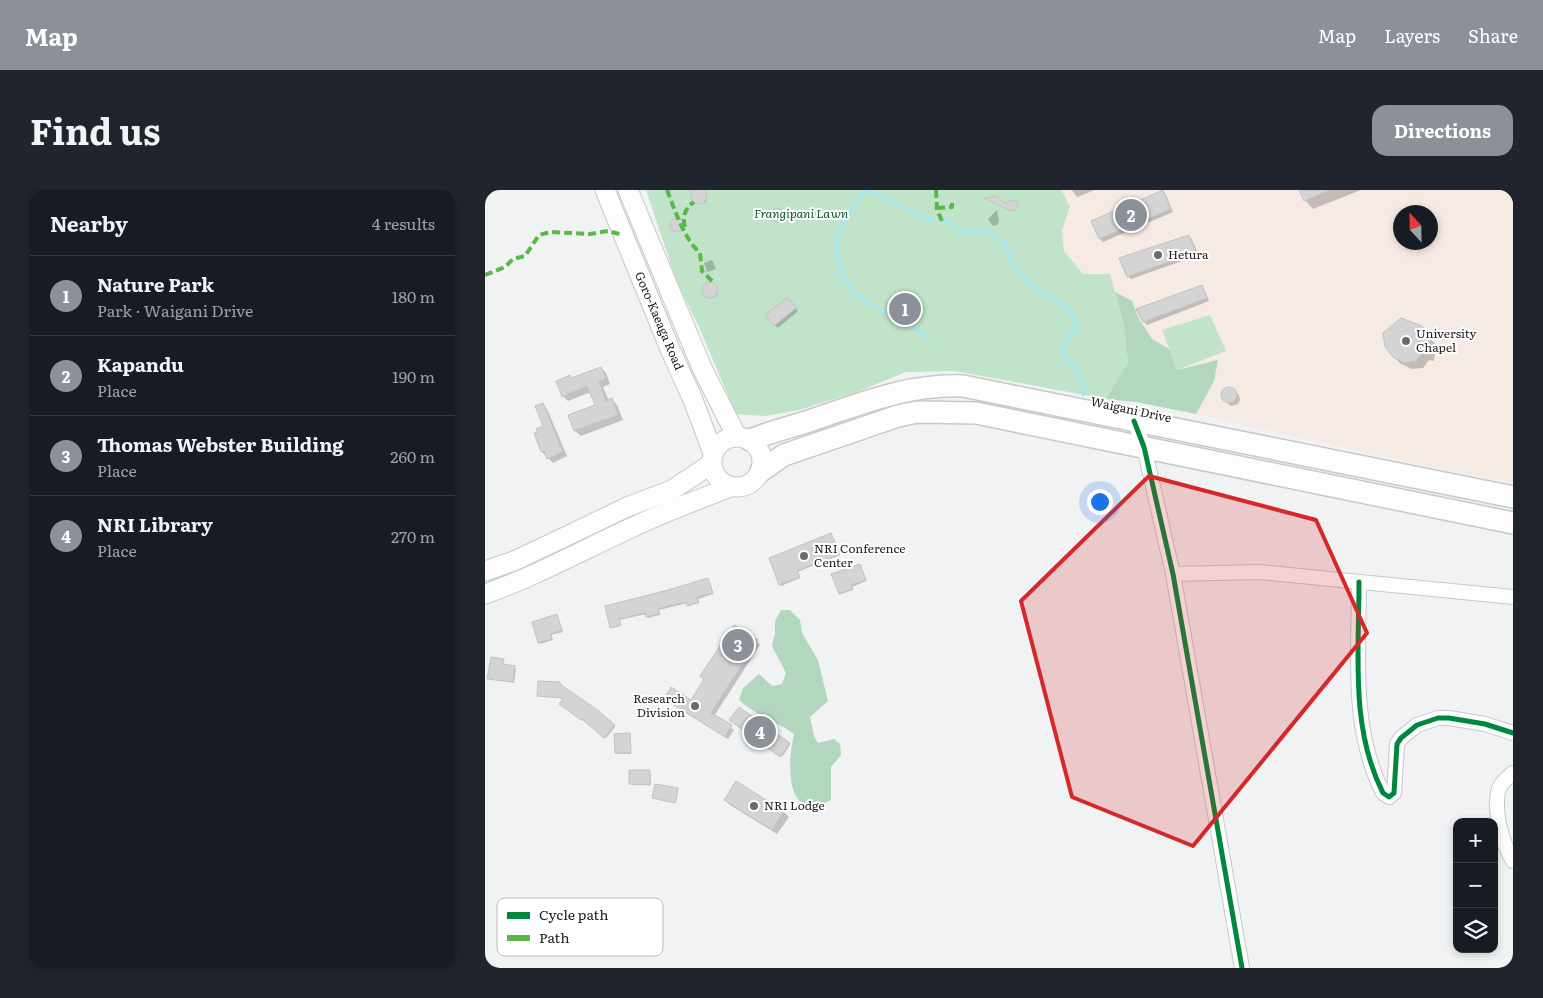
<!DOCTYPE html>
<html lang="en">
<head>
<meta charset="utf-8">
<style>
	:root { --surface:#171b24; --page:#20242c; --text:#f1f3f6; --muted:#9ea1a6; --line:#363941; --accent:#8c9099 }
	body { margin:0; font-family:Literata,serif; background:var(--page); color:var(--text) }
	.controls { position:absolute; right:15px; bottom:15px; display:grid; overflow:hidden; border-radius:10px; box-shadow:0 2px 8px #0003 }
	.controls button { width:45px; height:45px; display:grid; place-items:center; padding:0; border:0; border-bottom:1px solid var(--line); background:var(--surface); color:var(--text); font:25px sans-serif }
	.compass { position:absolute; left:908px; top:15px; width:45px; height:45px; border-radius:50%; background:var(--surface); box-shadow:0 2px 8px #0003; rotate:338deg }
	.you { position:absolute; left:614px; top:311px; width:18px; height:18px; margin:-12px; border:4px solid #fff; border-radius:50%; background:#1a73e8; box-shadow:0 0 0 8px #1a73e833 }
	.badge { display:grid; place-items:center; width:32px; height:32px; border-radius:50%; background:var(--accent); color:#fff; font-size:16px; font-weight:700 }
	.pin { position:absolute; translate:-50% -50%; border:2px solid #fff; box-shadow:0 1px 5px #0006 }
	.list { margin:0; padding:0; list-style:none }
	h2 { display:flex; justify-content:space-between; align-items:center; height:65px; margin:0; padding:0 20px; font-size:21px }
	h2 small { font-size:16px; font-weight:400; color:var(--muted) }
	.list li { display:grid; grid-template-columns:32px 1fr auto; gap:15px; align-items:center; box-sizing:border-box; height:80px; padding:0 20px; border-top:1px solid var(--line) }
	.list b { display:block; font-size:19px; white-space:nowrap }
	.list p { margin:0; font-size:16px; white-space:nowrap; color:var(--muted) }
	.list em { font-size:16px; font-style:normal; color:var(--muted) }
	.icon { flex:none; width:28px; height:28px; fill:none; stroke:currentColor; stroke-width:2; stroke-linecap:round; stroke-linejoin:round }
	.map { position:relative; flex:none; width:1028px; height:778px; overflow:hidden; border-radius:15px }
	header { display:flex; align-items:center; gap:30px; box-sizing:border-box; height:70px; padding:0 25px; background:var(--accent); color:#fff }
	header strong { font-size:24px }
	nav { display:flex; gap:28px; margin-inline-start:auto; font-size:18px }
	.intro { display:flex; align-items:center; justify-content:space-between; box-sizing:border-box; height:120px; padding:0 30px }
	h1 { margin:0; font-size:35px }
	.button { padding:12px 22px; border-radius:15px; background:var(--accent); color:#fff; font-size:18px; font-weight:700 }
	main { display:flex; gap:30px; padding:0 30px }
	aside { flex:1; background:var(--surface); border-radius:15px; box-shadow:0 2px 8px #0003 }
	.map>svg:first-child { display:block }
</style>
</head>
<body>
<header>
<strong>Map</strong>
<nav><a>Map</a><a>Layers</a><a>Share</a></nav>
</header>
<div class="intro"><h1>Find us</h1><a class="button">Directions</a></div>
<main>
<aside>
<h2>Nearby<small>4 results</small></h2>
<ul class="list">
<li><span class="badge">1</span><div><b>Nature Park</b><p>Park · Waigani Drive</p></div><em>180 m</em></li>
<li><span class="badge">2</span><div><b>Kapandu</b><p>Place</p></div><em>190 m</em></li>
<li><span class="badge">3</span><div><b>Thomas Webster Building</b><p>Place</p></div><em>260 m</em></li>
<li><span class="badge">4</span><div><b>NRI Library</b><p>Place</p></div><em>270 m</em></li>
</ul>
</aside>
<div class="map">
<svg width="1028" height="778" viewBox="0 0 1028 778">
	<rect width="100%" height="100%" fill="#f1f2f3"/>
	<path fill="#f6eae4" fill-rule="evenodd" d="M576 0H1028V293L941 276 711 224 651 212 621 209 628 197 639 136 625 84H598L579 61 577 41 585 16ZM916 22H946V52H916Z"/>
	<g fill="#c1e3ca">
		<polygon points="161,0 576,0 585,16 577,41 579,61 598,84 625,84 639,136 643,172 621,209 470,181 421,182 372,202 314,220 280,226 251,224 214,137 192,92"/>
		<polygon points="725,125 741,161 692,180 677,140"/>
	</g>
	<g fill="#b3d7be">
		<polygon points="630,102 647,111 653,127 667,149 684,159 692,180 733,170 729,191 711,224 651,212 621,209 643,172 639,136"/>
		<path d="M296 420H305L315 430 317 443 333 470 343 511 325 527 329 546 333 553 349 549 355 554 356 565 346 577V610L329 619C326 618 321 616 318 614 300 601 305 562 309 544 291 531 270 525 254 510L258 498 274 484 287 496 297 494 301 483 287 456 290 443V431Z"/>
	</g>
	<g fill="#0003">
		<polygon points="210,0 217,0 220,2 222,5 221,12 215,14 207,8"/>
		<polygon points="587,0 610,0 592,7"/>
		<polygon points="815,0 876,0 828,19 820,10"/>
		<polygon points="678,2 681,5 688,22 618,52 615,49"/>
		<circle cx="293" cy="26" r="6"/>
		<polygon points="512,20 514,32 511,36 507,35 503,29"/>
		<circle cx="193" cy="36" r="6"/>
		<polygon points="704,46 707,50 714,65 646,89 643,86"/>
		<polygon points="227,70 231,79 222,82 219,73"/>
		<polygon points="223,93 231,98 233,104 229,108 226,108 220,104 219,100"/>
		<polygon points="716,96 719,99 724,111 662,135 659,132"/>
		<polygon points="306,111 313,121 293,138 290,135"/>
		<polygon points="936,138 951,155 949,171 944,170 938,178 927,179 916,174 909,167"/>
		<polygon points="116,178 121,183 125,194 118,197 124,211 127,210 132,215 138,230 96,246 90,241 85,226 112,216 106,202 83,211 78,206 85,187 87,189"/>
		<polygon points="741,198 746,198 754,205 755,210 753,214 746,216 737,208 737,203"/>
		<polygon points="57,215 62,219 82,266 68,273 57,262 51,244 60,237"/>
		<polygon points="346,345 355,365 312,382 315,388 296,396 295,394"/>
		<polygon points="376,377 381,391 367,397 368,400 356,404 355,403"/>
		<polygon points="223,390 228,404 213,409 214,413 204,416 202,413 174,420 175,425 163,428 161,424 134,430 136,436 128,438 127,437 122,416"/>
		<polygon points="72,426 78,442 66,445 68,450 55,454 48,433"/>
		<polygon points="272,451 275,455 229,526 249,540 243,549 180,509 207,511"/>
		<polygon points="18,470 18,476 31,478 29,493 4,488"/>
		<polygon points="75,493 76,496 110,520 130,537 121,548 99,529 98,531 77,515 80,508 53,506"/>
		<polygon points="255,518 305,555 297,567 247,531"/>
		<polygon points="144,544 146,564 132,564 131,563"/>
		<polygon points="165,581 166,595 145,594"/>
		<polygon points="251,593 299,622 304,627 292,644 245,615 240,610"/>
		<polygon points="192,599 193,600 191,613 169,608"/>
	</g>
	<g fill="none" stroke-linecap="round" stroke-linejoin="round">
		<g stroke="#a3e8f2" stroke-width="3">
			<polyline points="380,0 352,43 352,64 358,86 369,103 382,113 415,129"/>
			<polyline points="381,0 413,14 444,30 449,30"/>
			<polyline points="457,31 463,31 467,37 482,41 507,43 519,52 528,76 541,92 559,105 572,111 585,119 591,132 591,137 579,152 578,165 590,178 592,187 600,193 598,205"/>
			<polyline points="425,134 443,148"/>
		</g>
	</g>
	<g fill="#d4d4d4" stroke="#c2c2c3">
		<circle cx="214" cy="6" r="8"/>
		<polygon points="678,0 686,19 614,49 606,31"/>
		<polygon points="814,0 845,0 819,11"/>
		<polygon points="512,6 520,14 525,10 531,11 533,17 531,19 526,21 499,8"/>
		<circle cx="292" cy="25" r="7"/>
		<circle cx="192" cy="35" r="7"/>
		<polygon points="704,45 711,62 642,87 634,68"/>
		<circle cx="225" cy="100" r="8"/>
		<polygon points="717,95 722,108 658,132 651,119"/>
		<polygon points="303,107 311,118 289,136 280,125"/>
		<polygon points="916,128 937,136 945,147 943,165 937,164 931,171 919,173 908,167 900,157 898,143"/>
		<polygon points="116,177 121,189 114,191 121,211 127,208 133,225 89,241 83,225 110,215 102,196 77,207 71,191 85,185 86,188"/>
		<circle cx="744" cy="205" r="8"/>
		<polygon points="58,213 78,262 62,269 59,261 56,262 49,243 53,242 51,239 58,236 50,216"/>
		<polygon points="346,343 355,364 312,381 315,387 294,395 284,368"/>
		<polygon points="375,374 381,390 366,395 368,399 354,404 346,384"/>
		<polygon points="223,388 228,403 212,407 214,412 202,416 201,412 173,419 175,424 161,427 160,423 134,429 136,435 125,438 120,416 183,400"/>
		<polygon points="72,424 77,440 66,444 67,449 53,453 47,432"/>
		<polygon points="249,435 273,450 226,523 247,535 240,547 179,509 186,497 206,510 219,489 215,486"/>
		<polygon points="6,467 19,469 18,474 30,476 28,492 2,489"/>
		<polygon points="53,491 75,492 75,494 111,519 130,535 119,548 97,529 96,530 74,514 78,508 52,506"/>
		<polygon points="254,517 305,553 295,567 244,530"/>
		<polygon points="145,543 146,563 130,563 129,544"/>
		<polygon points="144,580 165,580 165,595 144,594"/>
		<polygon points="251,591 299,621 287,640 239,610"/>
		<polygon points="170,594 193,598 190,613 167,608"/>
	</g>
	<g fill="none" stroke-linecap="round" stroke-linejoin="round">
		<g stroke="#c7c8c9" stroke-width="16">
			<g id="minor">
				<polyline points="649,231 659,257 688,384 757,778"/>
				<polyline points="688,384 774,382 1028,407"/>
				<path d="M874 392C874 462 865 538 898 603L904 607 909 603 912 554 916 548 932 535 953 528H964L1000 534 1028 543"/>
				<path d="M1028 583C1022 588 1015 593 1013 602 1009 623 1017 653 1028 671"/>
			</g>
		</g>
		<g stroke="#c7c8c9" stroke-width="21">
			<g id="major">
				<polyline points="120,0 185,159 208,210 228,263"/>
				<polyline points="143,0 217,178 252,247"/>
				<circle cx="252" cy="272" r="25"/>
				<polyline points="0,381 29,371 82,346 142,317 187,300 226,274"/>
				<path d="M0 404C51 386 98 360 146 338 179 322 212 310 246 297"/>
			</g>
		</g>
		<g stroke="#c7c8c9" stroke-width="24">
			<g id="highway">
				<path d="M265 250C285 242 306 237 327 230 378 213 423 194 478 196L1028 307"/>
				<polyline points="276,281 299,265 413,226 432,222 491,223 1028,333"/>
			</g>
		</g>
		<use href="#minor" stroke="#fdfdfd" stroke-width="14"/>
		<use href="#major" stroke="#fdfdfd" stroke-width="19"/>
		<use href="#highway" stroke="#fdfdfd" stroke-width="21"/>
		<g stroke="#58b947" stroke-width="4" stroke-dasharray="8 4" stroke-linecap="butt">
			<path d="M182 0C190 20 199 49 215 63L217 81 229 93"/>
			<polyline points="451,0 452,20 457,31"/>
			<polyline points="452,18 467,17 467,13"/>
			<path d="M200 37C197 27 200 18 209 12"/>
			<polyline points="0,85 20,77 28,69 40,66 54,45 65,42 105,44 123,41 138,45"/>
		</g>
		<g stroke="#fff" stroke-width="8">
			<g id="cycleway">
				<polyline points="649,231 659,257 688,384 757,778"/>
				<path d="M874 392C874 462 865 538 898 603L904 607 909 603 912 554 916 548 932 535 953 528H964L1000 534 1028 543"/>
			</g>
		</g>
		<use href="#cycleway" stroke="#00873e" stroke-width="5"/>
	</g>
	<path fill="#d62828" fill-opacity="0.2" stroke="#d62828" stroke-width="4" stroke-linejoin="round" d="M664 286 831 330 882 443 708 656 587 607 536 411Z"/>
	<g fill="#6a6b6b" stroke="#fff" stroke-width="2">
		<circle cx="673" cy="65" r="5"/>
		<circle cx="921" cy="151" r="5"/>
		<circle cx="319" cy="366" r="5"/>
		<circle cx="210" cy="516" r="5"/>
		<circle cx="269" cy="616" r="5"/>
	</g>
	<g text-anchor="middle" stroke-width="4" stroke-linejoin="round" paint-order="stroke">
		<g font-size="12" font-style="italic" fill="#0b572b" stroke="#fff">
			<text x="316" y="28">Frangipani Lawn</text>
		</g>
		<g font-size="12" fill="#212222" stroke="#fff" text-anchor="start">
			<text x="683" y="69">Hetura</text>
			<text x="931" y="148">University<tspan x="931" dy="14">Chapel</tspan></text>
			<text x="329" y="363">NRI Conference<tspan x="329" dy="14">Center</tspan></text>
			<text x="200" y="513" text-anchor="end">Research<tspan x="200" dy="14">Division</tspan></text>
			<text x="279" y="620">NRI Lodge</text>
		</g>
		<g font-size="12" fill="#212222" stroke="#fff">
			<text transform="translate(174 131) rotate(67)" y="4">Goro-Kaeaga Road</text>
			<text transform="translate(646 220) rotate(12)" y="4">Waigani Drive</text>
		</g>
	</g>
	<rect x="12" y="708" width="166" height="58" rx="8" fill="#fff" stroke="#bcbdbd" stroke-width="1"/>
	<rect x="22" y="722" width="23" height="7" fill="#00873e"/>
	<rect x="22" y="745" width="23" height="6" fill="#58b947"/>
	<g font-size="14" fill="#212222">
		<text x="54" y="730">Cycle path</text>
		<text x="54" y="753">Path</text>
	</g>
</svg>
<div class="controls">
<button>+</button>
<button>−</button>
<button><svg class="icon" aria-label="layers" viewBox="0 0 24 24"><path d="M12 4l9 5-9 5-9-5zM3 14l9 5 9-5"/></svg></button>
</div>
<svg class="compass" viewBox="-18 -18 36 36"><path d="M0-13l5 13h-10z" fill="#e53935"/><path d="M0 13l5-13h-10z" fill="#9ea1a6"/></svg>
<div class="you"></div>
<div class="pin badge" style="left:420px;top:119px">1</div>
<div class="pin badge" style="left:646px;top:25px">2</div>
<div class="pin badge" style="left:253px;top:455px">3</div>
<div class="pin badge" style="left:275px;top:542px">4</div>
</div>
</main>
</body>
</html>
